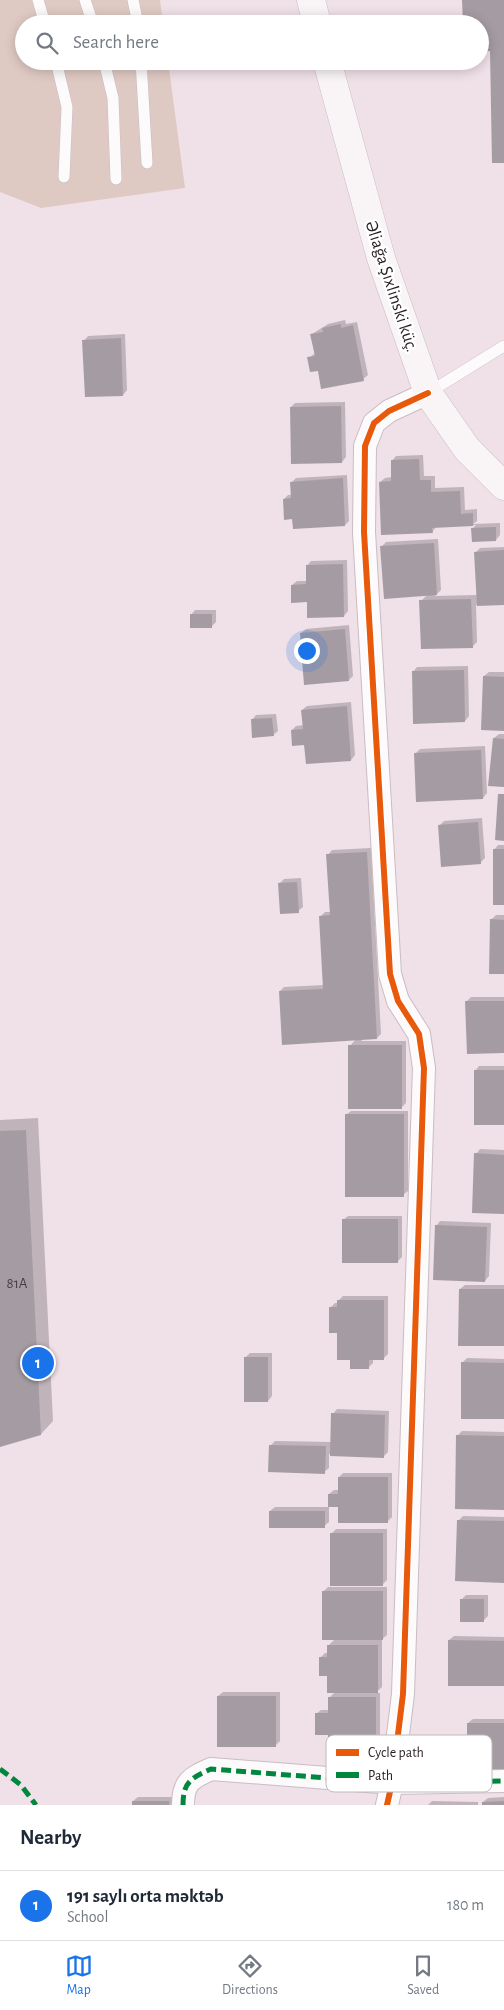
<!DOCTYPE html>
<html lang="en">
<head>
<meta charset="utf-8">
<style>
	:root { --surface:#fff; --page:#f6f6f7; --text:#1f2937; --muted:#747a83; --line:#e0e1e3; --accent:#1a73e8 }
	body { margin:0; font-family:"Alegreya Sans",sans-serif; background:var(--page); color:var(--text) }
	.you { position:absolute; left:306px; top:650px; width:18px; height:18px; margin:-12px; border:4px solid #fff; border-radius:50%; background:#1a73e8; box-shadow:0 0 0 8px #1a73e833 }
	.badge { display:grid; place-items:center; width:32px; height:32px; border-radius:50%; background:var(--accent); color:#fff; font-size:16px; font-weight:700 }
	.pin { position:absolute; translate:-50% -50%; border:2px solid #fff; box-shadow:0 1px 5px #0006 }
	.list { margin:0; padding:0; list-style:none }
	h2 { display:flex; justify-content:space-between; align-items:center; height:65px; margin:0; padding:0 20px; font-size:21px }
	h2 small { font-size:16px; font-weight:400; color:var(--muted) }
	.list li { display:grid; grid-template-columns:32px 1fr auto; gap:15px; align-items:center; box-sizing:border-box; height:70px; padding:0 20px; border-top:1px solid var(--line) }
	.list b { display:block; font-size:19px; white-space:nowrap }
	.list p { margin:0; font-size:16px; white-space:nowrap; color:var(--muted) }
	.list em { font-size:16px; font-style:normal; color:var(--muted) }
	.icon { flex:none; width:28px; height:28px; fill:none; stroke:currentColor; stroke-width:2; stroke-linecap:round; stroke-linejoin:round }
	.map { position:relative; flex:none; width:504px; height:1805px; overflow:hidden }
	.search { position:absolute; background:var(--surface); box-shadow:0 2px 12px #0003; left:15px; right:15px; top:15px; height:55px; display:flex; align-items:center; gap:12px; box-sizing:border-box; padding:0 18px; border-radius:28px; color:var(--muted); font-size:19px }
	.sheet { height:135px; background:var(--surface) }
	nav { display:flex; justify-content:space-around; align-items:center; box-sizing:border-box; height:70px; border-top:1px solid var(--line); background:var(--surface); font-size:14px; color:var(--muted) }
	nav a { display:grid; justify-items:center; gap:2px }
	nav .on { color:var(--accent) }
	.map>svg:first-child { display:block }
</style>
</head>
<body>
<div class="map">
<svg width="504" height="1805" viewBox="0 0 504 1805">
	<rect width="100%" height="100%" fill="#f0e0e8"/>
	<polygon fill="#dfc9c3" points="0,0 160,0 163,24 24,24 24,61 168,61 185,188 41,208 0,192"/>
	<g fill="#0003">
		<polygon points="345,320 346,324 357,322 368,375 363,379 319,369 309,358 315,353 312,334 328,324"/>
		<polygon points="125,334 127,390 123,395 84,341 88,336"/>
		<polygon points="345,402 346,457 342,462 291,407 295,403"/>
		<polygon points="423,455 424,476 435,476 435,488 464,487 465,510 477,509 477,521 473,524 500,523 500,535 496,540 472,529 476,525 437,526 432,532 380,482 385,478 392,477 392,461 396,456"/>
		<polygon points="347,475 349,521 345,525 294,518 284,499 288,495 292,495 292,482 296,478"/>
		<polygon points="438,539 441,590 435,596 477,595 475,553 480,548 504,547 504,603 476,605 477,642 473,646 421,601 427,595 381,547 386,542"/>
		<polygon points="347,560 348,611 344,616 308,601 292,585 297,581 307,581 307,566 311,561"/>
		<polygon points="195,610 216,610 216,622 212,626 191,615"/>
		<polygon points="349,625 353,676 349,680 306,684 301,633 306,629"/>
		<polygon points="468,666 469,716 465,721 413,672 417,667"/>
		<polygon points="489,672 504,672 504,729 484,676"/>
		<polygon points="351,702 355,755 351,760 305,744 292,730 296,726 304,725 302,710 307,706"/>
		<polygon points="276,714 278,731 273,735 252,720 256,715"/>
		<polygon points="499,734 504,734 504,786 494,738"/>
		<polygon points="485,746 487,793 483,798 415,754 420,749"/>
		<polygon points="482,818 485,858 480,863 439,826 444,821"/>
		<polygon points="498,845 504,845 504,904 494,850"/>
		<polygon points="371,848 381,1034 377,1038 361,1039 362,1041 406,1041 406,1103 401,1108 350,1046 356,1039 280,991 284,987 324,985 321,916 325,912 331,912 328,855 332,850"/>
		<polygon points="301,878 303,907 298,911 280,883 284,879"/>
		<polygon points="496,915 504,915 504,973 491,920"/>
		<polygon points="471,997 504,997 504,1052 466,1002"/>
		<polygon points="479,1066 504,1066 504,1124 475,1071"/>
		<polygon points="351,1111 408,1111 408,1191 403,1195 346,1115"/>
		<polygon points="38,1118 53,1421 41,1434 0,1446 0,1120"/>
		<polygon points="480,1149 504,1150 504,1213 476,1154"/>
		<polygon points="348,1216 402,1216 402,1257 397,1262 343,1220"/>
		<polygon points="440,1221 491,1223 489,1276 485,1281 436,1226"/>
		<polygon points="465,1285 504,1285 504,1345 460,1289"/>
		<polygon points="343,1296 388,1296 388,1354 384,1358 373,1358 373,1363 369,1367 351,1358 338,1332 330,1308 335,1303 338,1303 338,1301"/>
		<polygon points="250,1353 272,1353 272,1396 268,1401 245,1358"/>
		<polygon points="467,1358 504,1359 504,1418 462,1363"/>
		<polygon points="337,1409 389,1411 388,1452 383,1457 329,1454 329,1468 324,1472 270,1446 275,1441 331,1442 333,1414"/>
		<polygon points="462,1431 504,1432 504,1509 458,1435"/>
		<polygon points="343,1473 392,1473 392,1517 388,1521 339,1506 329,1494 334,1490 339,1490 339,1477"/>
		<polygon points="275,1507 329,1507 329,1522 324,1526 270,1511"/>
		<polygon points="463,1516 504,1517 504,1581 458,1521"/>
		<polygon points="336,1529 387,1529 387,1580 382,1585 331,1534"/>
		<polygon points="328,1587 387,1587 387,1635 382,1639 382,1687 375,1693 380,1693 380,1749 375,1753 329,1734 316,1714 321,1710 329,1710 329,1698 336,1691 320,1658 325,1653 329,1653 329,1645 335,1639 323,1592"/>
		<polygon points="466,1595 488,1595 488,1616 483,1621 461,1600"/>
		<polygon points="454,1636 504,1637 504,1685 449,1640"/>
		<polygon points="223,1692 280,1692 280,1741 275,1746 218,1696"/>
		<polygon points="473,1719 504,1719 504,1774 468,1723"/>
		<polygon points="138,1797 172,1797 172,1805 133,1805 133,1801"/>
		<polygon points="504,1797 504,1805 483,1805 483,1802 488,1798"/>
		<polygon points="432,1801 478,1802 478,1805 428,1805"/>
	</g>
	<g fill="#a59ca3">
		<polygon points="462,0 504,0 504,163 492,163 490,51 480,52 480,24 463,24"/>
		<polygon points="341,324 341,328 353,325 364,381 321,389 318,371 310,372 307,357 315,356 310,334 323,332 322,328"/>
		<polygon points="121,338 123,396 85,397 82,340"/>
		<polygon points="341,406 342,463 291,464 290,407"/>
		<polygon points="419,459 420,480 431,480 431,492 460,491 461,514 473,513 473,526 432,528 433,533 381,535 379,482 391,481 391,460"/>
		<polygon points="343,478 345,526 293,529 292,519 284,520 283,499 291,498 290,482"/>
		<polygon points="496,527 496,541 472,542 471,528"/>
		<polygon points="434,543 437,595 384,599 380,546"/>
		<polygon points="504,550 504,605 477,606 474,552"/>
		<polygon points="343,564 344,617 307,618 307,602 291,603 291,585 306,584 306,565"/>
		<polygon points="471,599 473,648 421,649 419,600"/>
		<rect x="190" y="614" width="22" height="14"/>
		<polygon points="345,629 349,681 304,685 300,633"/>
		<polygon points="464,670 465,722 413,724 412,671"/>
		<polygon points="483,676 504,677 504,731 481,730"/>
		<polygon points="347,706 351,761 306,764 304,745 292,746 291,730 303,729 301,710"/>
		<polygon points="272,718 274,736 252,738 251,719"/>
		<polygon points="493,738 504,739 504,787 488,786"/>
		<polygon points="481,750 483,799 416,802 414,753"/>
		<polygon points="498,794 504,794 504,841 495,840"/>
		<polygon points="478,822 481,864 441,867 438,825"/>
		<rect x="493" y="849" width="11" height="56"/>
		<polygon points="367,852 377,1039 282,1045 279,991 323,989 319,916 330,915 326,854"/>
		<polygon points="297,882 299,913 280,914 278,883"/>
		<polygon points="490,919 504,920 504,974 489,974"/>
		<polygon points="465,1001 504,1001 504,1053 467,1054"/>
		<rect x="348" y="1045" width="54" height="64"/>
		<rect x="474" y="1070" width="30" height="55"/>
		<rect x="345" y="1114" width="59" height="83"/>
		<polygon points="26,1130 41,1435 0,1447 0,1131"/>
		<polygon points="474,1153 504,1155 504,1214 472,1213"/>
		<rect x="342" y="1219" width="56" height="44"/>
		<polygon points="435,1225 487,1227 485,1282 433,1280"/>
		<polygon points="459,1289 504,1289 504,1346 458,1346"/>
		<polygon points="337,1300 384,1300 384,1360 369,1360 369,1369 350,1369 350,1360 337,1360 337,1333 329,1333 329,1307 337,1307"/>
		<rect x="244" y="1357" width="24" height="45"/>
		<polygon points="461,1362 504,1363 504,1419 461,1419"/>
		<polygon points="331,1413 385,1415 384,1458 330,1456"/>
		<polygon points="456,1435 504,1436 504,1510 455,1509"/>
		<polygon points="269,1445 326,1446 325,1474 268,1472"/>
		<polygon points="338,1477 388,1477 388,1523 338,1523 338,1507 328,1507 328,1494 338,1494"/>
		<rect x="269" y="1511" width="56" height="17"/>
		<polygon points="457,1520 504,1521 504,1583 455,1581"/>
		<rect x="330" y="1533" width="53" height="53"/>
		<rect x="322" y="1591" width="61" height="49"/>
		<rect x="460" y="1599" width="24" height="23"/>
		<polygon points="448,1640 504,1641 504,1686 448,1686"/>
		<polygon points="327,1645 378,1645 378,1693 327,1693 327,1676 319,1676 319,1657 327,1657"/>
		<rect x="217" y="1696" width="59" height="51"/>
		<polygon points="328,1697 376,1697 376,1754 328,1754 328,1735 315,1735 315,1713 328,1713"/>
		<rect x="467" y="1723" width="37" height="53"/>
		<rect x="132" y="1801" width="37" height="4"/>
		<polygon points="504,1801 504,1805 482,1805 482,1802"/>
	</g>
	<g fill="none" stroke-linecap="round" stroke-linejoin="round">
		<g stroke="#c9bdc3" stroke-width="12">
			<g id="lane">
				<polyline points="38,0 45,24"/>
				<polyline points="85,0 93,24"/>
				<polyline points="133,0 138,24"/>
				<polyline points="56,61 67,107 64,177"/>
				<polyline points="104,61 113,98 116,179"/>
				<polyline points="141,61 147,163"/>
				<polyline points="428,393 504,346"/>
			</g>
		</g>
		<g stroke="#c9bdc3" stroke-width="24">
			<g id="street">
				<path d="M183 1805C183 1782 191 1778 211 1769L392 1783 504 1781"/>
				<polyline points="387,1805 392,1783 403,1694 424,1068 419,1034 398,1001 390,974 364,532 365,446 374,423 389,411 428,393"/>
			</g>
		</g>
		<g stroke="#c9bdc3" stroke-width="29">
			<g id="secondary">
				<polyline points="311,0 317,24"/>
				<polyline points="327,61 381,258 428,393 467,449 504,486"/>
			</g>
		</g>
		<use href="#lane" stroke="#fdfafc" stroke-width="11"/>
		<use href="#street" stroke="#fdfafc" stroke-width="22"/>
		<use href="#secondary" stroke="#f9f4f6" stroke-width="28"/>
		<g stroke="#00873e" stroke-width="5" stroke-dasharray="10 5" stroke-linecap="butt">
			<polyline points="0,1769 21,1785 36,1805"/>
			<path d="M183 1805C183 1782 191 1778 211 1769L392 1783 504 1781"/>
		</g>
		<g stroke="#fff" stroke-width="9">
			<polyline id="cycleway" points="387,1805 392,1783 403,1694 424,1068 419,1034 398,1001 390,974 364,532 365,446 374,423 389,411 428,393"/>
		</g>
		<use href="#cycleway" stroke="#e8590c" stroke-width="6"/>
	</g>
	<g text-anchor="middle" stroke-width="5" stroke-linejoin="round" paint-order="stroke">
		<g font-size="15" fill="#473e43">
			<text x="17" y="1288">81A</text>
		</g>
		<g font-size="18" fill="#281e23" stroke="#fff">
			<text transform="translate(392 286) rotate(72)" y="6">Əliağa Şıxlinski küç.</text>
		</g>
	</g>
	<rect x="326" y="1735" width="166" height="57" rx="8" fill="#fff" stroke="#bebcbd" stroke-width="1"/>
	<rect x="336" y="1749" width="23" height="7" fill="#e8590c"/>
	<rect x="336" y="1772" width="23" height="6" fill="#00873e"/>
	<g font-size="14" fill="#281e23">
		<text x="368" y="1757">Cycle path</text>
		<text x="368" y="1780">Path</text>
	</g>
</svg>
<div class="you"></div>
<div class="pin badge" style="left:38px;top:1363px">1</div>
<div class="search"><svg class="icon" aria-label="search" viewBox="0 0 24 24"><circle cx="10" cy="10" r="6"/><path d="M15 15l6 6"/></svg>Search here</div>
</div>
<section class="sheet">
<h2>Nearby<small></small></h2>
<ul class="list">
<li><span class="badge">1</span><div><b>191 saylı orta məktəb</b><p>School</p></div><em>180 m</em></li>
</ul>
</section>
<nav>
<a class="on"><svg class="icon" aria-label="map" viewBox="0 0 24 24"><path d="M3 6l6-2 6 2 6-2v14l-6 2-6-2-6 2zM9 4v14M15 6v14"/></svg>Map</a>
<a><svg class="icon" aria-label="directions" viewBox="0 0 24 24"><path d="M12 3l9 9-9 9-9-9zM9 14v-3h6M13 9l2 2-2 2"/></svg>Directions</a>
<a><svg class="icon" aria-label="saved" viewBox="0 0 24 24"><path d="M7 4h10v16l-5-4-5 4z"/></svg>Saved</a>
</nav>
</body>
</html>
